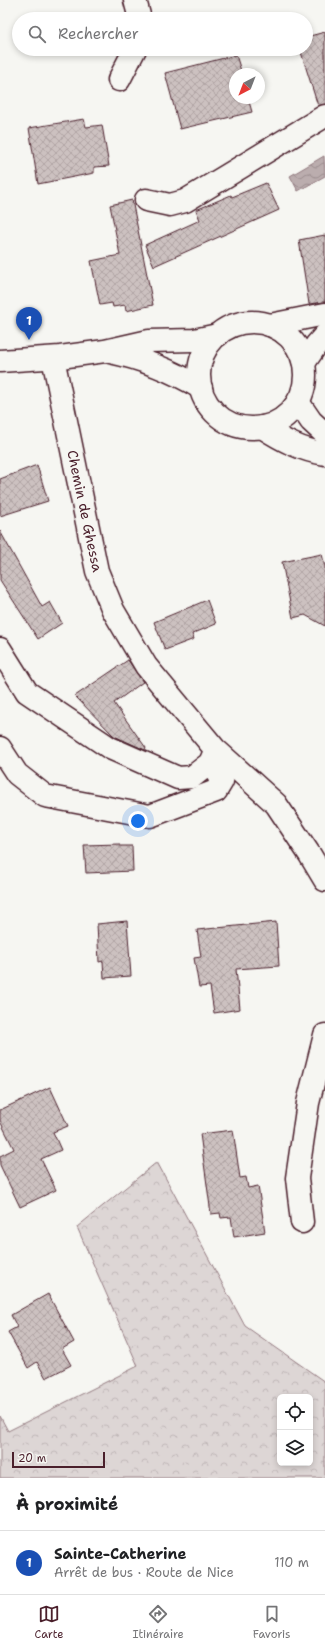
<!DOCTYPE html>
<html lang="fr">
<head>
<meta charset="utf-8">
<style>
	:root { --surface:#fff; --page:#f6f6f6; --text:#202124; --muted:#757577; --line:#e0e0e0; --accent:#4a1f2b }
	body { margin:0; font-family:"Shantell Sans",sans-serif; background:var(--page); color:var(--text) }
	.controls { position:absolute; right:12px; bottom:12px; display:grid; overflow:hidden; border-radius:6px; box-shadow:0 2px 6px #0003 }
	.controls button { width:36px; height:36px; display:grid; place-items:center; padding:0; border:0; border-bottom:1px solid var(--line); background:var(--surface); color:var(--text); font:20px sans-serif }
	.compass { position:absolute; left:229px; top:68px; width:36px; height:36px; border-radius:50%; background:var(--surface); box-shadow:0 2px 6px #0003; rotate:222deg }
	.scale { position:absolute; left:12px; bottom:10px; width:93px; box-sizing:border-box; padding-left:4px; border:2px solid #4a1f2b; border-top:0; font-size:11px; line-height:14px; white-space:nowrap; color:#4a1f2b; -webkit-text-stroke:3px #f6f6f2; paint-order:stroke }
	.you { position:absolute; left:138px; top:821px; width:14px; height:14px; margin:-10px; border:3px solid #fff; border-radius:50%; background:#1a73e8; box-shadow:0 0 0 6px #1a73e833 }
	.badge { display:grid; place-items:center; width:26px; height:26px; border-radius:50%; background:var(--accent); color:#fff; font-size:13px; font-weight:700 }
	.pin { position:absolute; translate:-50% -33px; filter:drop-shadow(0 1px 2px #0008) }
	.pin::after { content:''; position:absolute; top:21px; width:14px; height:12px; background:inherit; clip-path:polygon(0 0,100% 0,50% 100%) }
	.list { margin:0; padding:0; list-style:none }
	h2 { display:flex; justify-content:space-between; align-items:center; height:52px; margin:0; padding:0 16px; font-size:17px }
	h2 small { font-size:13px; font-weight:400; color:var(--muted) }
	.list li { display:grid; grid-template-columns:26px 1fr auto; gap:12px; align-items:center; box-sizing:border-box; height:64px; padding:0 16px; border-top:1px solid var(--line) }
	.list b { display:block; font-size:15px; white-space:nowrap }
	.list p { margin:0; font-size:13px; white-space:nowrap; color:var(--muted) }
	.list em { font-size:13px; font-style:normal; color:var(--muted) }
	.icon { flex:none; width:22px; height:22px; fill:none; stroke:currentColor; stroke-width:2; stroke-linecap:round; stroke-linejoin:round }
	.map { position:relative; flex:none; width:325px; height:1478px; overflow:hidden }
	.search { position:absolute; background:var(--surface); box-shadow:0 2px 6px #0003; left:12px; right:12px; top:12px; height:44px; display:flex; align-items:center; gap:10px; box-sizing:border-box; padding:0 14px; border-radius:22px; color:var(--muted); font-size:15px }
	.sheet { height:116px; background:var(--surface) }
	nav { display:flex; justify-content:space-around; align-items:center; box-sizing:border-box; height:56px; border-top:1px solid var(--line); background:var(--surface); font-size:11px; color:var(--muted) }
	nav a { display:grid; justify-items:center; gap:2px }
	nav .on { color:var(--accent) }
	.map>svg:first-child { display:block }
</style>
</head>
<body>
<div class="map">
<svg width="325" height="1478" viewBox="0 0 325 1478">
	<defs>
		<pattern id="forest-crowns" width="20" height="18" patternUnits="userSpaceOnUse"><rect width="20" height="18" fill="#ddd6d5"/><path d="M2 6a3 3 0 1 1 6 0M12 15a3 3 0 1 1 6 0" fill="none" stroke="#bfb7b7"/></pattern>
		<pattern id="water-waves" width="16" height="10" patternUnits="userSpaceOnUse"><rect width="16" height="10" fill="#bbadae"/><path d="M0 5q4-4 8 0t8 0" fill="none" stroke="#9a8c8e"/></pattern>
		<pattern id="building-cross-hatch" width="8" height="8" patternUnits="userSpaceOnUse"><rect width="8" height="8" fill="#ccc1c0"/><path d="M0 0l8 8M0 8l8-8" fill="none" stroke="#b1a5a5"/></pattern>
	</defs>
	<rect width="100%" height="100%" fill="#f6f6f2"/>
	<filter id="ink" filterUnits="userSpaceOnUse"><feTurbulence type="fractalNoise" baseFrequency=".025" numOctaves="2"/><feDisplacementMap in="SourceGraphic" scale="8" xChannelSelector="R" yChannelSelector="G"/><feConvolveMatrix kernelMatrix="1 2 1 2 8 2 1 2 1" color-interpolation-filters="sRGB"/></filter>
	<g filter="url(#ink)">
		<path fill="url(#forest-crowns)" stroke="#947a80" fill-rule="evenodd" d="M157 1162 245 1326 325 1382V1478H0V1416L8 1431 138 1366 77 1227ZM280 1397H310V1463H280Z"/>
		<polygon fill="url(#water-waves)" stroke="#8e747a" points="324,156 325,176 298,191 290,176"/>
		<g fill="url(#building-cross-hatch)" stroke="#4a1f2b">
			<polygon points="325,32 325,104 318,106 300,49 306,49 306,37"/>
			<polygon points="236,55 242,74 235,74 235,98 248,98 252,112 180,129 165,73"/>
			<polygon points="84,119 86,127 102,125 109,166 94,167 94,173 38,184 29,128"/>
			<polygon points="266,183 279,210 154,266 145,245 200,220 196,210 231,195 232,197"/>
			<polygon points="132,200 153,305 126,311 125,305 113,307 112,303 100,305 91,261 120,255 110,205"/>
			<polygon points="325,235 325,302 309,304 299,240"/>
			<polygon points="37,465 48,501 0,516 0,479"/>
			<polygon points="0,531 42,607 50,602 62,623 38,639 0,580"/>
			<polygon points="322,554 325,567 325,626 305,615 293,618 282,562"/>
			<polygon points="207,600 216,624 192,634 194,639 165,650 154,622"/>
			<polygon points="128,660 143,682 114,703 146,748 145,750 114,736 75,696"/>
			<polygon points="119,844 119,846 132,846 133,871 86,873 84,845"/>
			<polygon points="127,921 131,976 104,978 103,961 99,962 97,924"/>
			<polygon points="276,922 279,966 236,969 240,1009 214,1013 210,986 199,987 194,958 201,957 197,930"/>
			<polygon points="50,1087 68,1126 53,1132 61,1150 41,1159 56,1190 20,1207 0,1165 0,1156 14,1149 0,1121 0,1110"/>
			<polygon points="233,1130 240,1178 246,1177 248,1188 258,1186 265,1232 234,1237 231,1217 221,1218 220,1213 211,1214 200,1134"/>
			<polygon points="48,1294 74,1342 62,1349 71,1365 46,1378 37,1362 28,1368 8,1332 17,1327 11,1315"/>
		</g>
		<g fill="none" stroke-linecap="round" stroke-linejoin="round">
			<g stroke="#4a1f2b" stroke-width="25">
				<g id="minor">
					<polyline points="135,0 140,19"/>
					<polyline points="119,80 135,49"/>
					<polyline points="146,200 170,205 185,201 325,116"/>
					<polyline points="53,358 97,571 113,610 146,666 215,749 276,804 310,855 325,880"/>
					<polyline points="0,649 27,692 110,748 178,778 192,777 210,763 215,751"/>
					<polyline points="0,748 17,774 45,796 150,816 216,791 222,781 210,763"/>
					<polyline points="302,1222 297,1178 308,1103 325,1035"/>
				</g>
			</g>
			<g stroke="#4a1f2b" stroke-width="25">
				<g id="major">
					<circle cx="252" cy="375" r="53"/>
					<polyline points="270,325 325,314"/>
					<path d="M110 352C144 359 171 370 201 388"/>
					<polyline points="0,361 60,357 105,351 149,341 194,340 218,335"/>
					<polyline points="304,363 317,344 325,335"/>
					<polyline points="298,402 311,421 325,434"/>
					<path d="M262 427C282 440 301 450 325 454"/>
				</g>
			</g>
			<use href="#minor" stroke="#f6f6f2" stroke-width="22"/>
			<use href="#major" stroke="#f6f6f2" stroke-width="22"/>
		</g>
	</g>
	<g text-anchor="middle" stroke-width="3.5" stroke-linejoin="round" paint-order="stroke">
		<g font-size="14" fill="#4a1f2b" stroke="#f6f6f2">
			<text transform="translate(85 511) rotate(78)" y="5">Chemin de Ghessa</text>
		</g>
	</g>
</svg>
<div class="controls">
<button><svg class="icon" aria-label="locate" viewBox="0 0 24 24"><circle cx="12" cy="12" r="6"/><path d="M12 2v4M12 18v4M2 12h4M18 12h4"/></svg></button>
<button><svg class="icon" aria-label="layers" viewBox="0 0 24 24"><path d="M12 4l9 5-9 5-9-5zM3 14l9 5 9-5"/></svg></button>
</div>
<svg class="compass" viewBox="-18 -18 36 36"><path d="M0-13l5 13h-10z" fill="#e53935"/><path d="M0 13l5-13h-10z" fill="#757577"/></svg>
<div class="scale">20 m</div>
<div class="you"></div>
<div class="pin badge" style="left:29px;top:340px;background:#1a4fb4">1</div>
<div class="search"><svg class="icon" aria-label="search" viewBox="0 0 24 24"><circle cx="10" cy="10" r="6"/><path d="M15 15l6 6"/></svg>Rechercher</div>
</div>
<section class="sheet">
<h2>À proximité<small></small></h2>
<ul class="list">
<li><span class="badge" style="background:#1a4fb4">1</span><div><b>Sainte-Catherine</b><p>Arrêt de bus · Route de Nice</p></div><em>110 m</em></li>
</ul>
</section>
<nav>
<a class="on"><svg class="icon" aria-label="map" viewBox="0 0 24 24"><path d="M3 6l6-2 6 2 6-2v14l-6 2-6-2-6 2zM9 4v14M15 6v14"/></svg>Carte</a>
<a><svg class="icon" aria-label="directions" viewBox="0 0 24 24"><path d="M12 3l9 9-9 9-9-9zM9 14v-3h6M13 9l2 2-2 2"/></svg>Itinéraire</a>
<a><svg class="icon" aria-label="saved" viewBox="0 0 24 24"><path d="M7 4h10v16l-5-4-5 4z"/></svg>Favoris</a>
</nav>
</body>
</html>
